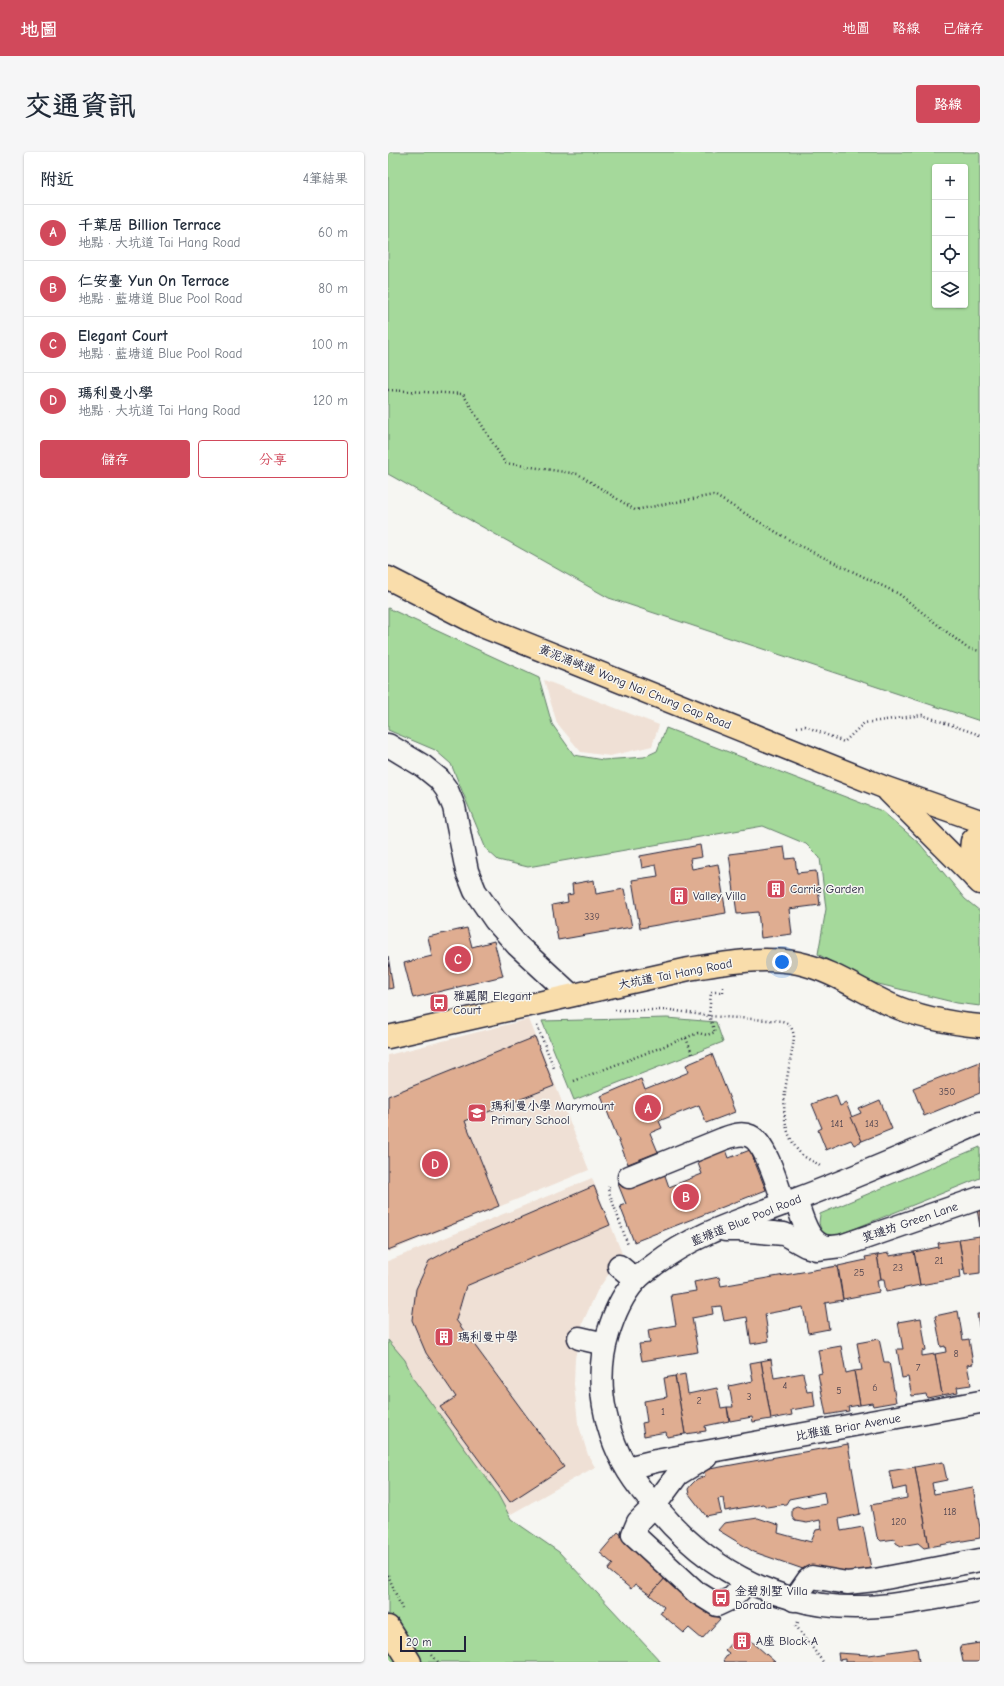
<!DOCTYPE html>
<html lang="zh-TW">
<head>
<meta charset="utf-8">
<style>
	:root { --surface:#fff; --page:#f6f6f7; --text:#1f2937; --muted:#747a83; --line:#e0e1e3; --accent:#d1495b }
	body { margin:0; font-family:"Comic Neue","LXGW WenKai TC",sans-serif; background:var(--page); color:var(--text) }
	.controls { position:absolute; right:12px; top:12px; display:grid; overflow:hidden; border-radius:4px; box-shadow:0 1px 3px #0004 }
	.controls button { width:36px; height:36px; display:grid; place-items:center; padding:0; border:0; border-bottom:1px solid var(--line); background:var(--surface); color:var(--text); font:20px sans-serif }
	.scale { position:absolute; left:12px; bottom:10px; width:66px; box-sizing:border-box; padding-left:4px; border:2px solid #22223b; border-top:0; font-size:11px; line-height:14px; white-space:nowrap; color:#22223b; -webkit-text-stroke:3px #f6f6f2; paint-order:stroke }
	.you { position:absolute; left:394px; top:810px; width:14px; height:14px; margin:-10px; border:3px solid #fff; border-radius:50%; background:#1a73e8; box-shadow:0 0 0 6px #1a73e833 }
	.badge { display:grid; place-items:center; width:26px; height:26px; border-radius:50%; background:var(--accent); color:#fff; font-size:13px; font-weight:700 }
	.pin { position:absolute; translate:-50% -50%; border:2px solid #fff; box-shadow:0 1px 4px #0006 }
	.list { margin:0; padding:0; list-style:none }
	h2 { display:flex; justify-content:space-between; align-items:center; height:52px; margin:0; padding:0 16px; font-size:17px }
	h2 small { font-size:13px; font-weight:400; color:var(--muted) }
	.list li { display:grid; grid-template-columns:26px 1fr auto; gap:12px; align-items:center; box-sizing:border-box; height:56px; padding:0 16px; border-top:1px solid var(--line) }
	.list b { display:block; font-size:15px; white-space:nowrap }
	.list p { margin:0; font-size:13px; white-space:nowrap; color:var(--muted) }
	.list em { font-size:13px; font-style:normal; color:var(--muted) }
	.actions { display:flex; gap:8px; padding:12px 16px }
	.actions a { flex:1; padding:9px 0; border:1px solid var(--accent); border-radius:4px; text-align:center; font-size:14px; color:var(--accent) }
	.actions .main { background:var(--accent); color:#fff }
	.icon { flex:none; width:22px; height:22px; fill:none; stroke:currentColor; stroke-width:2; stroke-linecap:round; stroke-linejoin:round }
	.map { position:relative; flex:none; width:592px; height:1510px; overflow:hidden; border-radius:4px }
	header { display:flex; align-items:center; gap:24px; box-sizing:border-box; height:56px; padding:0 20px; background:var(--accent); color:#fff }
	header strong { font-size:19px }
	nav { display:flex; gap:22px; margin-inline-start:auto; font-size:14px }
	.intro { display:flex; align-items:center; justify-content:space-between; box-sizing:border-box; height:96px; padding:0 24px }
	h1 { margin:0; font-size:28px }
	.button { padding:10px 18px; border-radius:4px; background:var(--accent); color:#fff; font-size:14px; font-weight:700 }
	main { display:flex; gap:24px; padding:0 24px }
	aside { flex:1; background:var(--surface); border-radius:4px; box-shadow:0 1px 3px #0004 }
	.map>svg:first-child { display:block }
</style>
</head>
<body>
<header>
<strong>地圖</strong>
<nav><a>地圖</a><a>路線</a><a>已儲存</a></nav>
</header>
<div class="intro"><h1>交通資訊</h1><a class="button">路線</a></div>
<main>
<aside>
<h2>附近<small>4筆結果</small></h2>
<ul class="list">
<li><span class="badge">A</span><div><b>千葉居 Billion Terrace</b><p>地點 · 大坑道 Tai Hang Road</p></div><em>60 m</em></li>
<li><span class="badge">B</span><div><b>仁安臺 Yun On Terrace</b><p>地點 · 藍塘道 Blue Pool Road</p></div><em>80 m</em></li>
<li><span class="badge">C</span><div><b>Elegant Court</b><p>地點 · 藍塘道 Blue Pool Road</p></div><em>100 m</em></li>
<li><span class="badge">D</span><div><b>瑪利曼小學</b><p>地點 · 大坑道 Tai Hang Road</p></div><em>120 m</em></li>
</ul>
<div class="actions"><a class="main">儲存</a><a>分享</a></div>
</aside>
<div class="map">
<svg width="592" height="1510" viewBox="0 0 592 1510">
	<rect width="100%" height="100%" fill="#f6f6f2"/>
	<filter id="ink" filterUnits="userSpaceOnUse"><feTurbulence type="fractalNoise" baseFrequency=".025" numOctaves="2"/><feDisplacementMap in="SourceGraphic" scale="8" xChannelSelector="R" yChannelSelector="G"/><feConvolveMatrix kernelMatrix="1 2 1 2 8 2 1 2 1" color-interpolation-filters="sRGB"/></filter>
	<g filter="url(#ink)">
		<g fill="#efe0d5">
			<polygon points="156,528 271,573 264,594 222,604 193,600 169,571"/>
			<polygon points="141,867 201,1018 0,1100 0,903"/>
			<polygon points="204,1026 237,1109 220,1123 209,1139 195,1170 187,1206 186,1232 190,1271 200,1303 207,1315 123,1362 86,1346 0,1197 0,1109"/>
		</g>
		<g fill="#a5d99b" stroke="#647e6b" fill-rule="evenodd">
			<path d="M0 0H592V569L221 446 0 322ZM547 15H577V153H547Z"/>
			<polygon points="0,456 151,526 164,572 186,603 215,608 256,605 269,599 278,576 494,659 532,692 577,747 592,759 592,854 569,851 474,828 430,802 438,757 432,706 418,692 375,674 140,715 110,708 98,697 63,612 47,598 0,578"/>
			<polygon points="279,866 328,870 335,890 186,948 154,869"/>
			<polygon points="592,995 592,1026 468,1076 446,1084 434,1081 431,1071 432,1062"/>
			<polygon points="0,1188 17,1208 26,1228 108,1339 123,1367 171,1400 273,1510 0,1510"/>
		</g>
		<g fill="#dfad91" stroke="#22223b">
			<polygon points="312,693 314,705 302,707 304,717 330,712 338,761 252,776 244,728 270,724 268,713 254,716 252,704"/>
			<polygon points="396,695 398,707 407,706 409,721 428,719 432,753 401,757 404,782 373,786 370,760 349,762 341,702"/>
			<polygon points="206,728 208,742 236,737 244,775 170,788 164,753 180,750 179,743 185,742 184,732"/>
			<polygon points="79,776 84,795 106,789 115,824 25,846 16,811 44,804 40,785"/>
			<polygon points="0,804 5,836 0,837"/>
			<polygon points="147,885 166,934 77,969 111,1054 0,1098 0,944"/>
			<polygon points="324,902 347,960 318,971 311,953 271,969 274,976 262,981 270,1000 240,1012 213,944 253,927 257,938 301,920 298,913"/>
			<polygon points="592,910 592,941 536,964 525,936"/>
			<polygon points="448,943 452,954 458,951 474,989 466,993 463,988 438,998 430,978 434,976 424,952"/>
			<polygon points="492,948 504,977 474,989 463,965 473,961 471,957"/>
			<polygon points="337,995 341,1006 362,998 378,1038 246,1090 232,1054 238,1052 230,1032 274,1015 281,1035 314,1022 308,1006"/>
			<polygon points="206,1034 222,1073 78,1134 68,1168 176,1315 122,1350 52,1255 68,1245 38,1201 24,1168 28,1137 41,1109 80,1088"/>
			<polygon points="592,1056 592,1075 589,1057"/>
			<polygon points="592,1084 592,1121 577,1123 571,1087"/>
			<polygon points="571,1088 576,1117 572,1118 573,1126 532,1133 526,1100 551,1095 550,1091"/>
			<polygon points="526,1100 532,1133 498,1140 496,1127 493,1127 489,1103 501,1101 501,1104"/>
			<polygon points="489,1103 493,1127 489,1128 491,1140 455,1147 450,1114 478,1108 477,1105"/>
			<polygon points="449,1114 455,1148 437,1151 441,1177 420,1181 415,1155 377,1162 381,1189 363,1192 359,1165 336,1169 333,1154 324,1155 325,1162 304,1166 310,1200 254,1209 251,1192 262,1191 260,1178 288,1173 283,1143 308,1139 306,1130 331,1125 333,1134"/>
			<polygon points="570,1159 575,1188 581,1187 585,1212 579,1213 583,1233 569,1235 570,1240 554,1243 547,1202 558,1200 557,1194 553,1195 547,1164"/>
			<polygon points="589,1162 592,1162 592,1179"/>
			<polygon points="533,1166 538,1198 534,1199 534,1204 547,1202 554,1243 539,1246 538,1242 524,1244 520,1225 514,1226 509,1197 515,1197 510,1170"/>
			<polygon points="491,1187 496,1210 501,1210 508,1250 485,1254 484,1251 472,1253 466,1219 474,1218 469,1191"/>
			<polygon points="453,1194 458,1221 466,1219 472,1253 460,1255 461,1259 438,1263 430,1222 434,1221 430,1198"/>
			<polygon points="383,1207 386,1226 415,1221 419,1240 425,1239 427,1254 403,1258 404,1263 383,1267 373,1209"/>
			<polygon points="373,1209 383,1267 365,1270 364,1265 342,1269 339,1255 345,1255 341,1234 365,1229 362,1211"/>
			<polygon points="297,1222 300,1242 329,1236 333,1256 339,1255 341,1269 317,1274 318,1279 297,1282 287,1224"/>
			<polygon points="287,1224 297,1282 279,1285 278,1280 256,1284 254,1271 259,1270 256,1249 279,1245 276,1226"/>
			<polygon points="460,1292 472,1362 451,1367 453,1379 475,1375 483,1416 455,1421 435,1420 415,1417 366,1400 330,1378 336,1371 370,1366 391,1373 390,1381 423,1390 428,1378 434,1377 432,1368 419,1371 407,1369 404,1365 404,1356 409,1354 415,1356 438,1352 436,1340 401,1347 398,1352 379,1355 375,1352 337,1359 335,1346 330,1347 333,1361 318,1364 301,1342 300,1337 303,1333 309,1327 317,1324 316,1318"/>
			<polygon points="555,1310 559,1328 544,1331 546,1342 585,1335 592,1376 592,1386 541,1395 527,1315"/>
			<polygon points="527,1315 541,1395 536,1396 530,1391 513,1394 508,1391 507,1387 493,1389 489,1385 483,1353 519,1346 518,1335 505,1338 501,1319"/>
			<polygon points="230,1380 280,1423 262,1443 247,1432 243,1437 220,1418 225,1412 212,1401"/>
			<polygon points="280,1423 332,1467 314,1487 301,1476 296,1481 272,1461 276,1455 262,1443"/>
			<polygon points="353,1480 387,1510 336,1510 335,1509 341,1501 337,1498"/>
			<polygon points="592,1491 592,1510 575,1510 572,1494"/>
			<polygon points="529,1496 531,1510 457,1510 457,1507 451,1508 450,1501 481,1503"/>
		</g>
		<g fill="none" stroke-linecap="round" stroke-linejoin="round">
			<g stroke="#22223b" stroke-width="25">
				<g id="minor">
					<polyline points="0,593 35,614 51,627 59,638 66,655 79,719 87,739 107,768 129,793 183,843"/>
					<path d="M592 971C532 997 471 1024 409 1047 360 1066 308 1080 266 1113 259 1118 252 1123 247 1129 233 1145 226 1162 220 1182 204 1233 219 1294 252 1336 257 1343 263 1348 268 1355 304 1399 351 1432 406 1447 468 1465 530 1449 592 1438"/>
					<path d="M241 1025 335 987C343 984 353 980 362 984 378 991 390 1035 396 1052"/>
					<path d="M408 1048C414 1065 420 1094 441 1095"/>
					<polyline points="337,1078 351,1078 396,1082 418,1094 428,1097 453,1094 592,1046"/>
					<polyline points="231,1114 248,1128"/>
					<polyline points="191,1186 217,1192"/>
					<polyline points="318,1305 290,1322 267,1353 250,1370 245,1382 308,1440 329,1453 344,1446 360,1430"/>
					<polyline points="239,1316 268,1309 592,1250"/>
					<polyline points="406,1448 420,1428 424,1425 459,1431 487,1428 592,1408"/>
				</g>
			</g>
			<g stroke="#22223b" stroke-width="25">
				<g id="major">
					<polyline points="0,426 94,474 498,636 592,669"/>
					<polyline points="501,640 592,731"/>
					<polyline points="587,726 582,707 584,689 592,681"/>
					<path d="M0 885 301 817C337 811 374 804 410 811 443 818 471 838 501 852 530 865 560 871 592 874"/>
					<polyline points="0,1475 22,1510"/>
				</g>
			</g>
			<g stroke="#22223b" stroke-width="2.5" stroke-dasharray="1 3" stroke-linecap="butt">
				<polyline points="0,238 75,242 117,311 190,322 247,358 326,343 410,393 511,442 579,496 592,499"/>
				<polyline points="409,575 417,574 456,590 476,571 534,563 592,583"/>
				<path d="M227 858H283L321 864 394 869C402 871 405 877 406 885 402 923 383 967 412 1001 418 1007 426 1009 432 1014"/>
				<polyline points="149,874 166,916"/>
				<polyline points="298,886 304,902"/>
				<polyline points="186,929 310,881 319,883 327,880 321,864 323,840 335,840 335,833"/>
				<polyline points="221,1034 220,1037 240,1093"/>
				<polyline points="0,1423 14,1457"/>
				<polyline points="410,1470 408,1474 435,1510"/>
				<polyline points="44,1503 50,1510"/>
			</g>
			<use href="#minor" stroke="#f6f6f2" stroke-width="22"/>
			<use href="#major" stroke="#f9ddab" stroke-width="22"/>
		</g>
	</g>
	<defs>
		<g id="building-square" transform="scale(1)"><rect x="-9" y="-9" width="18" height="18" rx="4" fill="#d1495b" stroke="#f6f6f2"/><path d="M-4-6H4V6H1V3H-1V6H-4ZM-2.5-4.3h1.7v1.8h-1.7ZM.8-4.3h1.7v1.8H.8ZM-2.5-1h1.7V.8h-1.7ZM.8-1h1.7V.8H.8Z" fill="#fff"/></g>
		<g id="bus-square" transform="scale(1)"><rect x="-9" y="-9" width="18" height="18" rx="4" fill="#d1495b" stroke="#f6f6f2"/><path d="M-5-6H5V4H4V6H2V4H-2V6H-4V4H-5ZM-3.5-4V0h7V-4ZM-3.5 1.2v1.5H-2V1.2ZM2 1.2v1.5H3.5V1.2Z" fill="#fff"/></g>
		<g id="school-square" transform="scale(1)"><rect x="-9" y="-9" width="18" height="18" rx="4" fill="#d1495b" stroke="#f6f6f2"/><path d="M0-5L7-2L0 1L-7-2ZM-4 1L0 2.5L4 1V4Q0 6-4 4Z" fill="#fff"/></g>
	</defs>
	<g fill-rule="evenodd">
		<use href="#building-square" x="388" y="737"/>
		<use href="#building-square" x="291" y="744"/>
		<use href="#bus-square" x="51" y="851"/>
		<use href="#school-square" x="89" y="961"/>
		<use href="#building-square" x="56" y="1185"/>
		<use href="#bus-square" x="333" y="1446"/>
		<use href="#building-square" x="354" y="1489"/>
	</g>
	<g text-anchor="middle" stroke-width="3" stroke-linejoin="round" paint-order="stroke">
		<g font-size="10" fill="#514550">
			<text x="204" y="768">339</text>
			<text x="559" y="943">350</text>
			<text x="449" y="975">141</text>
			<text x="484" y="975">143</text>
			<text x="551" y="1112">21</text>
			<text x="510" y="1119">23</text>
			<text x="471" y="1124">25</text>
			<text x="568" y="1205">8</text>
			<text x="530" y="1219">7</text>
			<text x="397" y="1237">4</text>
			<text x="487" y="1239">6</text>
			<text x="451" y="1242">5</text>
			<text x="361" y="1248">3</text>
			<text x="311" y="1252">2</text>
			<text x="275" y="1263">1</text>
			<text x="562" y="1363">118</text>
			<text x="511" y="1373">120</text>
		</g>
		<g font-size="12" fill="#22223b" stroke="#f6f6f2">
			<text transform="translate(247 535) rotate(22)" y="4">黃泥涌峽道 Wong Nai Chung Gap Road</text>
			<text transform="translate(287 822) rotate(-11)" y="4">大坑道 Tai Hang Road</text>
			<text transform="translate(358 1068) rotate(-22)" y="4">藍塘道 Blue Pool Road</text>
			<text transform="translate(522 1070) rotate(-19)" y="4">箕璉坊 Green Lane</text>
			<text transform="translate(460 1275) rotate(-10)" y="4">比雅道 Briar Avenue</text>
		</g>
		<g font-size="12" fill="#22223b" stroke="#f6f6f2" text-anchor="start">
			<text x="402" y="741">Carrie Garden</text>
			<text x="305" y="748">Valley Villa</text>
			<text x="65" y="848">雅麗閣 Elegant<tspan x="65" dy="14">Court</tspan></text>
			<text x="103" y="958">瑪利曼小學 Marymount<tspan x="103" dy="14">Primary School</tspan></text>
			<text x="70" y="1189">瑪利曼中學</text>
			<text x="347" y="1443">金碧別墅 Villa<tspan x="347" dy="14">Dorada</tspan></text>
			<text x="368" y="1493">A座 Block A</text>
		</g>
	</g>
</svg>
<div class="controls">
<button>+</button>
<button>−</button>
<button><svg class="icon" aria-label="locate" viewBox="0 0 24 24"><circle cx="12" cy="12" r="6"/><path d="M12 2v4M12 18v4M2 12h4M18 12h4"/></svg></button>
<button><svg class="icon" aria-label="layers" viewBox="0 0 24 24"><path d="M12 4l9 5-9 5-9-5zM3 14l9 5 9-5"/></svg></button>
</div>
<div class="scale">20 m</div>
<div class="you"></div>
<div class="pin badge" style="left:260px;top:956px">A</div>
<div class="pin badge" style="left:298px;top:1045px">B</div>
<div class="pin badge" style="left:70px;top:807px">C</div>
<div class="pin badge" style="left:47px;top:1012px">D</div>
</div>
</main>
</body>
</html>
